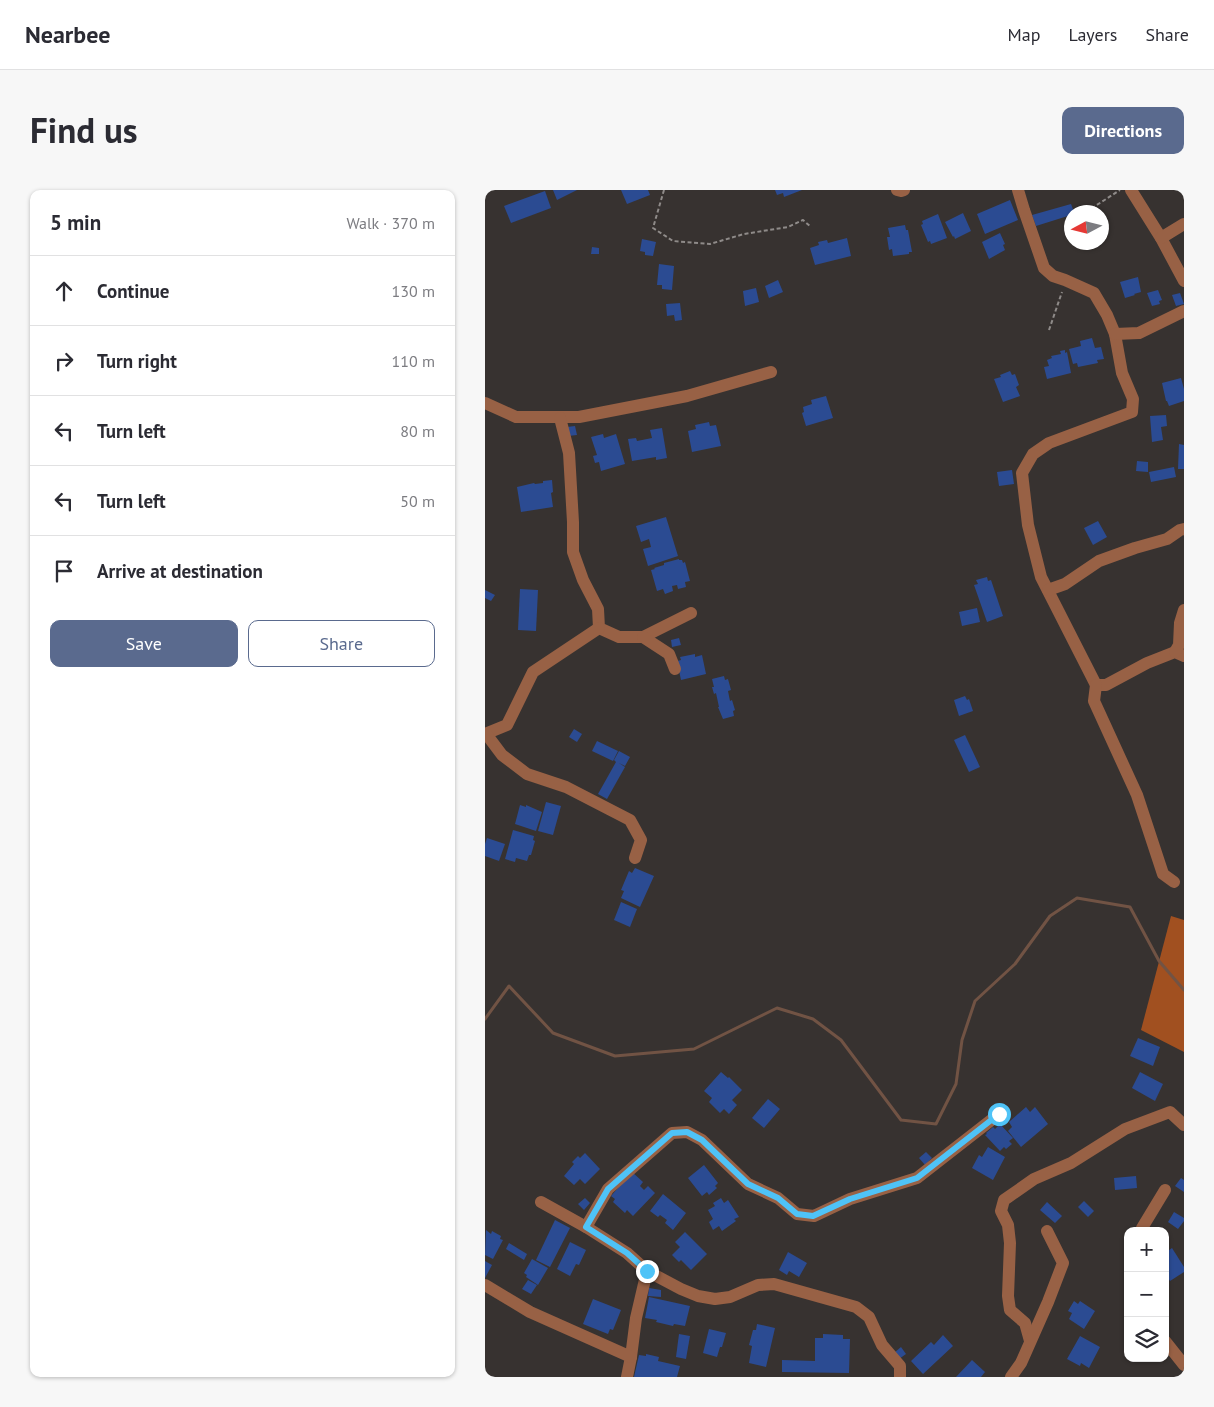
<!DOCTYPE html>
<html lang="en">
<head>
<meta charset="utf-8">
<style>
	:root { --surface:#fff; --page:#f7f7f7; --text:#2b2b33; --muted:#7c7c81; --line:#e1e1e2; --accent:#5a6a8e }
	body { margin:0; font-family:"PT Sans",sans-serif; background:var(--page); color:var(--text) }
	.controls { position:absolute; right:15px; bottom:15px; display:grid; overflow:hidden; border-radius:10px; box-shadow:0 1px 4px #0004 }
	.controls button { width:45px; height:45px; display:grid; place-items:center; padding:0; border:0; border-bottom:1px solid var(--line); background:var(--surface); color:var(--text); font:25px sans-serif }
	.compass { position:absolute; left:579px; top:15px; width:45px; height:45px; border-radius:50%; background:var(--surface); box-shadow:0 1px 4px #0004; rotate:263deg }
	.stop { position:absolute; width:15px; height:15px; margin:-11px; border:4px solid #4fc3f7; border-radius:50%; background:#fff }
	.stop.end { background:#4fc3f7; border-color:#fff; box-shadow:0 1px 5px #0008 }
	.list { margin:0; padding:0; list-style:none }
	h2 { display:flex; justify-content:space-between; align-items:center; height:65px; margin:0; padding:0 20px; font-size:21px }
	h2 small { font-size:16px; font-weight:400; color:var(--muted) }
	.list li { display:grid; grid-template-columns:32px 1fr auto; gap:15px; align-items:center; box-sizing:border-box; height:70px; padding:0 20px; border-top:1px solid var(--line) }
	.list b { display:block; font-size:19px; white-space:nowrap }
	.list em { font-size:16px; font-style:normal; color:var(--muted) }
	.actions { display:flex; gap:10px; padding:15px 20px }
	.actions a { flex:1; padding:11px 0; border:1px solid var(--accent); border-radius:10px; text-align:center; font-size:18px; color:var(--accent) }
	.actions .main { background:var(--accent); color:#fff }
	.icon { flex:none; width:28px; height:28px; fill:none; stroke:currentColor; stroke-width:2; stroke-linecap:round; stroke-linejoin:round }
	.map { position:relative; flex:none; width:699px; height:1187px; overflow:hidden; border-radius:10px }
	header { display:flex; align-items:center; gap:30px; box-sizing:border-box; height:70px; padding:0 25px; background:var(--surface); border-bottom:1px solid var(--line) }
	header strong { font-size:24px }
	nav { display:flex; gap:28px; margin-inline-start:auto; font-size:18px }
	.intro { display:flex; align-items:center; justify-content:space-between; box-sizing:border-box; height:120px; padding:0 30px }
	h1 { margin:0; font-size:35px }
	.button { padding:12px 22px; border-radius:10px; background:var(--accent); color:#fff; font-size:18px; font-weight:700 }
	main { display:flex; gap:30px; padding:0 30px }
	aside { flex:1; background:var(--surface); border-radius:10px; box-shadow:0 1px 4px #0004 }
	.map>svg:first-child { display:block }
</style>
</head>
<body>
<header>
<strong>Nearbee</strong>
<nav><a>Map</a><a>Layers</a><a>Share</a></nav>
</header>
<div class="intro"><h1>Find us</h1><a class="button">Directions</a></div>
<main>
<aside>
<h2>5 min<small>Walk · 370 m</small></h2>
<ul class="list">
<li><svg class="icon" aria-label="ahead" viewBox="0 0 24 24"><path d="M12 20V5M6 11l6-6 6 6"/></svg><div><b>Continue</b></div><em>130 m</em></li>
<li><svg class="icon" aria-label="right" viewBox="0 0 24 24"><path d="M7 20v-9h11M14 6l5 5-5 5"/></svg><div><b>Turn right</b></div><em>110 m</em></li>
<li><svg class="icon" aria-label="left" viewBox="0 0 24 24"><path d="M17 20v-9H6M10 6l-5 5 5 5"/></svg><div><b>Turn left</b></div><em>80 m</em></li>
<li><svg class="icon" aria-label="left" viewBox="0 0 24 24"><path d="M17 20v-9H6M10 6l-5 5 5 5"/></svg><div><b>Turn left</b></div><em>50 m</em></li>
<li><svg class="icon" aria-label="arrive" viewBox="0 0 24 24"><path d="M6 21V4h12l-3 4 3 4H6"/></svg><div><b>Arrive at destination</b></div></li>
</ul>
<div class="actions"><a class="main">Save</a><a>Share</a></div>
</aside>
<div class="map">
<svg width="699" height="1187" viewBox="0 0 699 1187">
	<rect width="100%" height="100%" fill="#373230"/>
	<polygon fill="#a15020" points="686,726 699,730 699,862 656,840"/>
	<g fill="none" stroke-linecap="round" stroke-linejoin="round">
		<polyline stroke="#715344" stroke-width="3" points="0,829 24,796 68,843 130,866 209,859 292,818 328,829 356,850 416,930 451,934 471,894 477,850 490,811 530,774 565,726 592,708 645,717 674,771 699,800"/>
	</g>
	<g fill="#2b4b92">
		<polygon points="68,0 92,0 72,10"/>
		<polygon points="136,0 163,0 165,5 142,14"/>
		<polygon points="290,0 317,0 299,7 298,3 292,5"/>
		<polygon points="60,1 66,18 26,33 19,16"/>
		<polygon points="525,10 533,30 500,44 492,24"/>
		<polygon points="586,14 589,22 586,22 586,25 551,36 547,25"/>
		<polygon points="478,23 486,41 470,49 469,46 468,47 460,32"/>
		<polygon points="453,24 462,48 446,54 445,51 443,52 436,35 438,34 437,31"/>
		<polygon points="420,35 421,40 423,40 427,62 424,62 424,64 408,66 407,59 404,60 402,47 405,47 403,38"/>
		<polygon points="515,43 520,54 518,55 520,60 504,69 497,52"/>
		<polygon points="362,48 366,66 330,75 325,58 334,55 333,52 342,50 343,53"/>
		<polygon points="157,49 171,52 168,66 160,65 160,62 155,61"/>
		<polygon points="107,57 114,58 114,64 106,64"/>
		<polygon points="174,74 189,76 187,100 177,99 177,95 172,95"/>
		<polygon points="653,87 656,102 649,104 650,105 640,108 635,92"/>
		<polygon points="293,90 298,102 284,108 280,96"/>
		<polygon points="271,98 274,112 260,116 258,101"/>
		<polygon points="673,100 677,110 674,111 675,114 667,116 662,103"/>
		<polygon points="695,103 699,114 691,116 687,105"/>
		<polygon points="195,113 197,130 190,131 189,125 182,126 181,114"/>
		<polygon points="607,148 610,158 616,157 619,169 612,170 613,173 593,177 592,173 588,174 584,159 596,156 595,151"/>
		<polygon points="580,160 580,163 582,162 586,183 562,189 559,177 564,176 562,170 567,168 566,166 576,164 575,161"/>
		<polygon points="525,181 527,185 530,184 534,195 531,197 535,206 518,212 509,189 516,187 515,185"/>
		<polygon points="696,188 699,199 699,211 684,216 682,211 681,211 677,193"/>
		<polygon points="341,206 348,228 321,236 317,223 319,222 318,217 327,214 326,210"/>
		<polygon points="681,225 682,236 676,237 678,250 667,252 665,226"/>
		<polygon points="224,232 225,236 231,235 236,256 207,262 203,241 211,239 210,235"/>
		<polygon points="90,236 92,245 83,246 82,237"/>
		<polygon points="177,238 182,268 171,270 171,267 147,271 143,249 151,248 152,251 167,248 165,240"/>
		<polygon points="118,244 119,248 131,244 140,274 116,281 114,272 110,273 108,266 112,265 106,247"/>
		<polygon points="694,254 699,255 699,279 693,279"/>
		<polygon points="652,271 663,272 663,282 651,281"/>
		<polygon points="689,277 691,287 666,292 664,282"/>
		<polygon points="527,280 529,294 514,296 512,282"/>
		<polygon points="67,290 68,302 66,303 68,317 36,322 32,297 49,293 50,294 58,293 58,291"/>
		<polygon points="181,327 193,366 163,376 158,359 166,357 164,349 156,352 151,336"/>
		<polygon points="613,331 622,347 608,355 599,338"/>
		<polygon points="194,369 194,370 197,370 198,373 200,372 205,391 200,392 201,397 193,399 192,395 187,396 188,401 180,404 178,399 172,401 166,380 170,379 169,378 179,375 179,373"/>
		<polygon points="502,387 503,391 506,390 518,426 502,432 489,395 493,394 491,390"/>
		<polygon points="35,399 53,400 51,441 33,440"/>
		<polygon points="0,400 10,405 6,411 0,408"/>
		<polygon points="492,418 495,432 477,436 474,422"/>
		<polygon points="194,448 196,455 187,457 186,450"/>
		<polygon points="210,464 210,467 217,465 221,484 196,490 192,471 196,470 195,467"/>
		<polygon points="239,486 240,490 243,489 246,500 243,501 245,511 247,510 250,520 248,521 249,526 238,529 233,517 234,517 231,503 229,504 227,497 229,497 227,489"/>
		<polygon points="480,506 482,510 484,509 488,521 474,526 469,510"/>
		<polygon points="89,539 97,544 92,552 84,547"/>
		<polygon points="480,545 495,577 484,582 469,550"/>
		<polygon points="112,551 133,561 128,571 107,561"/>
		<polygon points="134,561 145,567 140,576 134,573 140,577 122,609 113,604 131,572 129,570"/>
		<polygon points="61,612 76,616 68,645 53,641"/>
		<polygon points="35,615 41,617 41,615 57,622 51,641 30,634"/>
		<polygon points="28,640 49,646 48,650 50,651 46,665 44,665 42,671 31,668 30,672 20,669"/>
		<polygon points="2,648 20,654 14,671 0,666 0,654"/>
		<polygon points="150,678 169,686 155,717 136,708 139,701 136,700 144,681 147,683"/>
		<polygon points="136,712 152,719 145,737 129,730"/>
		<polygon points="653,848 675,857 668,876 645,866"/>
		<polygon points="236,882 243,888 244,887 257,900 247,910 252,915 244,924 239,919 235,923 224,912 227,908 219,901"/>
		<polygon points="655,882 678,894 670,911 647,898"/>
		<polygon points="283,909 295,919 279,938 267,928"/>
		<polygon points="541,917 545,922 550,917 563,934 536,957 523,941 527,937 524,932"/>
		<polygon points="515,934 528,948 524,951 527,954 521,959 519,957 515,961 500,945 502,944 501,943 508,937 510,939"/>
		<polygon points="503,957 520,967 508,990 487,978 494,965 497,967"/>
		<polygon points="441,962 447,968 440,975 434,968"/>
		<polygon points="100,963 115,979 100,994 95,989 89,995 79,986 89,974 87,972 93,966 95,968"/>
		<polygon points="219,975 233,993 230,996 232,998 224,1005 222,1002 217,1006 203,988"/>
		<polygon points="147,982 158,992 155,996 159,1000 163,996 170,1003 148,1026 142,1020 140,1023 128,1012 130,1009 126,1006"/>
		<polygon points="651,986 652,998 630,1000 629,988"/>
		<polygon points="696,988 699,990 699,1002 690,996"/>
		<polygon points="178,1004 201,1023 188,1040 180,1033 182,1030 175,1025 173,1027 165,1021"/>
		<polygon points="100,1008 105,1013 99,1020 93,1014"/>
		<polygon points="236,1008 239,1013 243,1010 254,1027 249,1029 251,1031 237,1041 234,1036 228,1040 224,1032 228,1029 223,1020 230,1016 228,1013"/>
		<polygon points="599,1011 609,1021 603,1027 593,1017"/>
		<polygon points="562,1012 577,1026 570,1033 555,1020"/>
		<polygon points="689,1022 699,1028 699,1031 693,1039 683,1032"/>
		<polygon points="70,1030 85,1038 65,1077 51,1070"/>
		<polygon points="1,1040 6,1044 7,1041 16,1046 15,1049 18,1050 8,1069 0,1065"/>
		<polygon points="200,1042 222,1064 206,1080 196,1070 194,1072 187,1065 195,1057 190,1052"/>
		<polygon points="85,1052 101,1060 94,1075 91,1074 85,1086 72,1079"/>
		<polygon points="24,1053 42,1064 39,1070 21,1059"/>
		<polygon points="687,1058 699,1077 699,1082 685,1091 680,1083 680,1063"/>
		<polygon points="303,1062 322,1073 314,1087 304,1081 302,1085 294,1080"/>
		<polygon points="47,1069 63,1078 53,1095 41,1087 42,1085 39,1083"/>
		<polygon points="0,1071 7,1075 0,1088"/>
		<polygon points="43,1090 52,1095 46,1104 37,1099"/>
		<polygon points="164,1098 176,1100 176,1107 163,1106"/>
		<polygon points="164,1107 205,1116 200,1136 189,1134 188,1136 171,1132 172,1130 160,1128"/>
		<polygon points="108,1109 136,1120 128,1140 125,1139 123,1144 98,1134"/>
		<polygon points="589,1111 593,1114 595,1111 610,1121 599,1139 584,1129 587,1123 583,1121"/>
		<polygon points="272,1134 290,1138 281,1177 264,1173 267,1156 264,1155 268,1140 271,1140"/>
		<polygon points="224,1139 241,1143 237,1157 235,1157 232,1167 218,1163"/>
		<polygon points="194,1144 205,1146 201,1169 191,1167"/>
		<polygon points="338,1144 358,1145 358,1149 365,1149 364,1183 297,1182 297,1170 330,1171 330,1148 338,1148"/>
		<polygon points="458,1145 468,1156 438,1184 426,1171 446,1152 449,1155"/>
		<polygon points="595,1146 615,1157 604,1178 596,1173 595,1176 582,1169"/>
		<polygon points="416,1157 421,1164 414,1169 409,1163"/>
		<polygon points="161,1164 174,1167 173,1171 195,1176 192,1187 149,1187 154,1165 161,1166"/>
		<polygon points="487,1170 500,1182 496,1187 471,1187"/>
	</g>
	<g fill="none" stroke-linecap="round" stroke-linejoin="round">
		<g stroke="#8f8b89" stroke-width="2" stroke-dasharray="4 2.5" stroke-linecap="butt">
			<polyline points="179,0 168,38 188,51 225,54 259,44 303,37 318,30 326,37"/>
			<polyline points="601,22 635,0"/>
			<polyline points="564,140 577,102"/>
		</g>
		<g stroke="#986145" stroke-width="12">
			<polyline points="412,0 416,1 419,0"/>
			<polyline points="533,0 539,20 559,78 568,86 580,90 609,103 622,125 630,144 637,183 648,209 647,222 564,253 548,264 537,283 543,335 556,387 611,495 621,495 662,473 690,462 699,466"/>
			<polyline points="646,0 676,48 699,91"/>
			<polyline points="676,48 699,34"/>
			<polyline points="630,144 654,143 699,121"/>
			<polyline points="0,213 31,227 94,227 202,206 286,182"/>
			<polyline points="75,228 84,263 88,332 88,362 98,390 113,419 114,438 134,447 158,447 206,423"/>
			<polyline points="563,400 580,394 614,371 650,358 682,349 695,340 699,339"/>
			<polyline points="158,447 184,464 190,479"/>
			<polyline points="690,462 694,455 695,433 699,420"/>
			<polyline points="611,495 609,511 652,605 678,684 689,692"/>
			<polyline points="0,544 22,535 48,482 114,438"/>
			<polyline points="2,545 17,565 42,584 81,597 145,630 156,650 150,668"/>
			<polyline points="56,1012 101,1037 142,1063 162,1081 151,1128 146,1167 142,1187"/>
			<polyline points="101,1037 123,999 187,943 202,942 217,950 263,994 293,1008 312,1024 329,1026 365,1009 432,988 514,924"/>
			<polyline points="657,1041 657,1038 680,1000"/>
			<polyline points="162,1081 196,1099 213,1106 230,1109 245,1107 273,1095 289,1094 371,1117 384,1127 397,1155 415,1176 415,1187"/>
			<polyline points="0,1095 45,1122 146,1167"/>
			<polyline points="545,1151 540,1133 525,1120 523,1106 525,1053 523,1035 516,1021 519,1010 549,989 586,973 640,939 685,922 699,935"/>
			<polyline points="680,1151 699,1175"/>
			<polyline points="526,1187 536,1173 563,1112 578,1073 562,1041"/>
		</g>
	</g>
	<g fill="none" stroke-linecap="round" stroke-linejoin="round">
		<polyline stroke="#4fc3f7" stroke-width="6" points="162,1081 142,1063 101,1037 123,999 187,943 202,942 217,950 263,994 293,1008 312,1024 328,1026 365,1009 432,988 514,924"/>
	</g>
</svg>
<div class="controls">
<button>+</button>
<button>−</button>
<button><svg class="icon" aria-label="layers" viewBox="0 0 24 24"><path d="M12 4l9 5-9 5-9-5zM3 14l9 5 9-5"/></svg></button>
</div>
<svg class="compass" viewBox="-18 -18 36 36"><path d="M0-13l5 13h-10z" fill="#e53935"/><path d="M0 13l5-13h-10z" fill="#7c7c81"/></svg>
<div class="stop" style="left:514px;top:924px"></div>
<div class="stop end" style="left:162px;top:1081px"></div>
</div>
</main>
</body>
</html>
